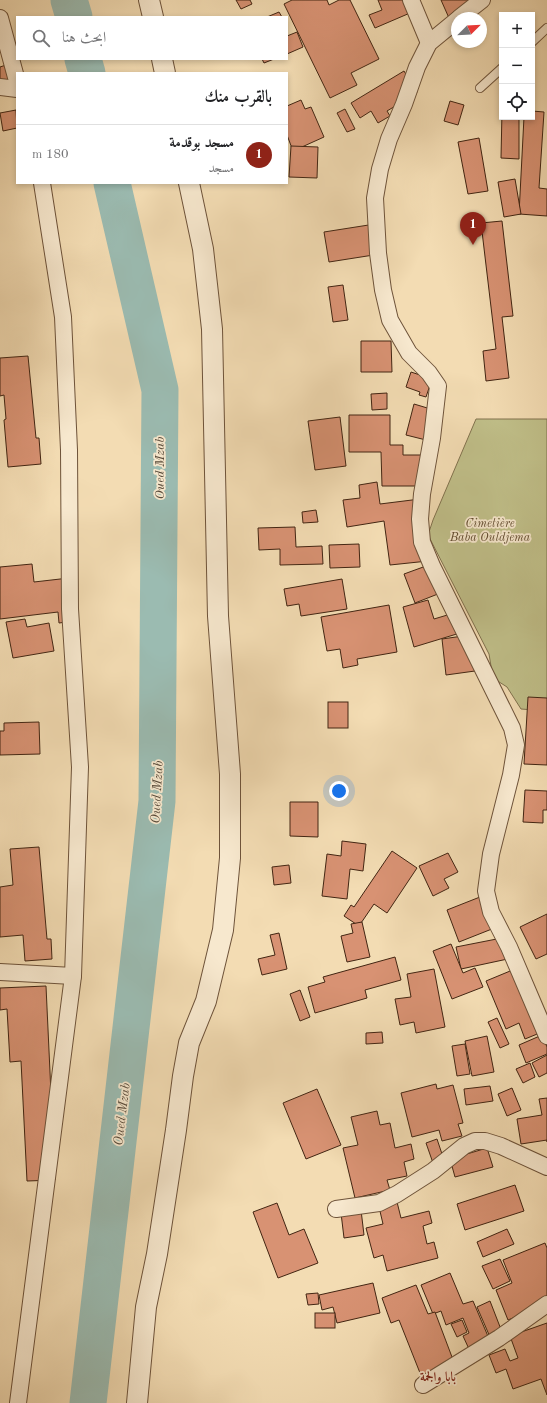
<!DOCTYPE html>
<html lang="ar">
<head>
<meta charset="utf-8">
<style>
	:root { --surface:#fff; --page:#f2f2f2; --text:#202124; --muted:#757577; --line:#e0e0e0; --accent:#8f2418 }
	body { margin:0; font-family:"Old Standard TT",Amiri,serif; background:var(--page); color:var(--text); direction:rtl }
	.controls { position:absolute; right:12px; top:12px; display:grid; overflow:hidden; border-radius:0px; box-shadow:0 2px 6px #0003 }
	.controls button { width:36px; height:36px; display:grid; place-items:center; padding:0; border:0; border-bottom:1px solid var(--line); background:var(--surface); color:var(--text); font:20px sans-serif }
	.compass { position:absolute; left:451px; top:12px; width:36px; height:36px; border-radius:50%; background:var(--surface); box-shadow:0 2px 6px #0003; rotate:66deg }
	.you { position:absolute; left:339px; top:791px; width:14px; height:14px; margin:-10px; border:3px solid #fff; border-radius:50%; background:#1a73e8; box-shadow:0 0 0 6px #1a73e833 }
	.badge { display:grid; place-items:center; width:26px; height:26px; border-radius:50%; background:var(--accent); color:#fff; font-size:13px; font-weight:700 }
	.pin { position:absolute; translate:-50% -33px; filter:drop-shadow(0 1px 2px #0008) }
	.pin::after { content:''; position:absolute; top:21px; width:14px; height:12px; background:inherit; clip-path:polygon(0 0,100% 0,50% 100%) }
	.list { margin:0; padding:0; list-style:none }
	h2 { display:flex; justify-content:space-between; align-items:center; height:52px; margin:0; padding:0 16px; font-size:17px }
	h2 small { font-size:13px; font-weight:400; color:var(--muted) }
	.list li { display:grid; grid-template-columns:26px 1fr auto; gap:12px; align-items:center; box-sizing:border-box; height:60px; padding:0 16px; border-top:1px solid var(--line) }
	.list b { display:block; font-size:15px; white-space:nowrap }
	.list p { margin:0; font-size:13px; white-space:nowrap; color:var(--muted) }
	.list em { font-size:13px; font-style:normal; color:var(--muted) }
	.icon { flex:none; width:22px; height:22px; fill:none; stroke:currentColor; stroke-width:2; stroke-linecap:round; stroke-linejoin:round }
	.map { position:relative; flex:none; width:547px; height:1403px; overflow:hidden; direction:ltr }
	.search { position:absolute; background:var(--surface); box-shadow:0 2px 6px #0003; left:16px; top:16px; width:272px; height:44px; display:flex; align-items:center; gap:10px; box-sizing:border-box; padding:0 14px; border-radius:0px; color:var(--muted); font-size:15px }
	.panel { position:absolute; background:var(--surface); box-shadow:0 2px 6px #0003; left:16px; top:72px; width:272px; height:112px; border-radius:0px; direction:rtl }
	.map>svg:first-child { display:block }
</style>
</head>
<body>
<div class="map">
<svg width="547" height="1403" viewBox="0 0 547 1403">
	<rect width="100%" height="100%" fill="#f3dcb3"/>
	<filter id="stains"><feTurbulence type="fractalNoise" baseFrequency=".005" numOctaves="4"/><feColorMatrix values="0 0 0 0 .2 0 0 0 0 .09 0 0 0 0 .02 0 0 0 .5 -.17"/></filter>
	<radialGradient id="worn" r=".72"><stop offset=".6" stop-color="#630" stop-opacity="0"/><stop offset="1" stop-color="#630" stop-opacity=".3"/></radialGradient>
	<polygon fill="#c0bf89" stroke="#81724e" points="476,419 547,419 547,711 521,709 507,687 493,678 489,654 428,535 433,520"/>
	<g fill="none" stroke-linecap="round" stroke-linejoin="round">
		<g stroke="#9bbbb1" stroke-width="37">
			<polyline points="69,0 74,17"/>
			<polyline points="83,59 87,73"/>
			<polyline points="88,1403 157,801 160,390 112,183"/>
		</g>
	</g>
	<g fill="#d89273" stroke="#422512">
		<polygon points="236,0 250,0 252,4 241,9"/>
		<polygon points="292,0 327,0 329,5 339,0 350,0 379,59 351,73 357,85 330,98 284,4"/>
		<polygon points="378,0 413,0 417,10 375,28 369,15 382,10"/>
		<polygon points="441,0 484,0 449,18"/>
		<polygon points="279,12 282,17 267,17"/>
		<polygon points="297,32 303,47 287,54 287,36"/>
		<polygon points="262,59 274,59 264,63"/>
		<polygon points="9,64 17,88 0,83 0,67"/>
		<polygon points="404,71 417,93 387,111 390,116 378,123 371,111 360,118 351,103"/>
		<polygon points="301,100 305,109 311,107 324,137 293,151 287,135 287,106"/>
		<polygon points="450,101 464,105 458,125 444,121"/>
		<polygon points="345,109 355,129 347,132 337,113"/>
		<polygon points="16,110 17,128 3,131 0,113"/>
		<polygon points="502,111 502,117 519,117 519,159 501,158"/>
		<polygon points="532,111 544,112 539,188 547,189 547,216 519,214 524,117 532,117"/>
		<polygon points="479,138 488,191 468,194 458,142"/>
		<polygon points="291,146 318,147 317,178 289,177"/>
		<polygon points="515,179 521,214 504,217 498,182"/>
		<polygon points="502,221 513,316 502,317 509,378 486,381 483,351 496,349 481,223"/>
		<polygon points="375,224 380,254 329,262 324,232"/>
		<polygon points="343,285 348,320 333,322 328,287"/>
		<polygon points="361,341 391,341 392,372 361,372"/>
		<polygon points="28,356 36,438 39,438 41,464 8,467 4,420 6,419 4,395 0,396 0,358"/>
		<polygon points="411,372 432,379 426,397 419,395 420,392 406,387"/>
		<polygon points="387,393 387,409 372,410 371,394"/>
		<polygon points="414,404 434,410 426,440 406,435"/>
		<polygon points="349,415 390,415 390,445 403,445 403,455 423,455 423,486 382,486 381,452 349,452"/>
		<polygon points="340,417 346,466 315,470 308,421"/>
		<polygon points="377,482 380,504 420,499 428,561 390,565 384,521 347,527 343,500 360,498 359,485"/>
		<polygon points="316,510 318,522 303,523 302,512"/>
		<polygon points="295,527 296,547 322,546 323,564 280,565 280,549 259,550 258,528"/>
		<polygon points="359,544 360,567 330,568 329,545"/>
		<polygon points="437,562 448,590 415,603 404,574"/>
		<polygon points="32,564 34,582 69,578 74,621 59,623 58,612 0,619 0,567"/>
		<polygon points="342,579 347,609 301,616 299,604 287,606 284,589"/>
		<polygon points="428,600 434,619 454,613 460,633 414,647 403,607"/>
		<polygon points="389,605 397,652 357,659 358,665 343,668 340,649 327,651 321,617"/>
		<polygon points="25,619 27,627 49,623 54,651 13,658 6,622"/>
		<polygon points="470,635 475,671 446,675 442,639"/>
		<polygon points="528,697 547,698 547,765 524,764"/>
		<rect x="328" y="702" width="20" height="26"/>
		<polygon points="39,722 40,754 0,755 0,731 4,731 4,723"/>
		<polygon points="525,790 547,791 547,810 543,810 543,823 523,822"/>
		<polygon points="290,802 318,802 318,837 290,836"/>
		<polygon points="342,841 366,844 363,871 350,869 347,899 322,896 327,854 341,856"/>
		<polygon points="39,847 47,939 51,939 52,959 25,961 23,935 0,937 0,887 13,885 10,849"/>
		<polygon points="392,851 417,868 387,913 374,904 359,926 344,916 351,905 354,907"/>
		<polygon points="448,853 458,872 444,879 449,888 433,896 419,866"/>
		<polygon points="289,865 291,883 274,885 272,867"/>
		<polygon points="485,895 502,925 459,942 447,910"/>
		<polygon points="547,914 547,954 536,959 520,927"/>
		<polygon points="362,922 370,957 347,962 341,936 353,933 351,924"/>
		<polygon points="279,933 287,969 262,975 258,959 275,955 270,935"/>
		<polygon points="512,936 517,957 461,969 456,947"/>
		<polygon points="451,944 463,973 475,968 483,987 452,999 433,951"/>
		<polygon points="395,957 401,980 365,990 367,998 315,1013 308,987 325,982 323,977"/>
		<polygon points="434,969 445,1027 416,1033 414,1022 400,1025 395,999 411,997 407,974"/>
		<polygon points="515,969 547,1030 525,1039 519,1023 506,1029 486,981"/>
		<polygon points="46,986 55,1180 27,1181 21,1061 10,1062 7,1009 0,1010 0,988"/>
		<polygon points="300,990 310,1017 300,1021 290,994"/>
		<polygon points="497,1018 509,1044 500,1048 488,1022"/>
		<polygon points="382,1032 383,1043 366,1044 366,1033"/>
		<polygon points="542,1035 547,1047 547,1054 526,1063 519,1045"/>
		<polygon points="487,1036 494,1072 472,1076 465,1041"/>
		<polygon points="465,1044 470,1074 457,1076 452,1046"/>
		<polygon points="547,1055 547,1073 539,1077 532,1063"/>
		<polygon points="530,1063 535,1077 523,1083 516,1069"/>
		<polygon points="436,1084 437,1089 453,1085 463,1123 458,1124 462,1136 442,1141 439,1130 412,1137 401,1093"/>
		<polygon points="490,1086 493,1101 466,1105 464,1089"/>
		<polygon points="512,1088 521,1110 507,1116 498,1094"/>
		<polygon points="317,1089 341,1145 306,1159 283,1103"/>
		<polygon points="547,1098 547,1142 547,1140 521,1144 517,1119 542,1115 539,1099"/>
		<polygon points="377,1111 380,1125 390,1123 395,1148 411,1144 414,1159 404,1162 407,1176 387,1180 390,1190 355,1198 343,1148 358,1145 351,1117"/>
		<polygon points="437,1139 444,1160 433,1163 426,1143"/>
		<polygon points="487,1148 493,1167 455,1177 450,1159"/>
		<polygon points="515,1185 524,1211 465,1230 457,1204"/>
		<polygon points="397,1202 401,1218 429,1211 432,1223 423,1226 427,1244 434,1242 438,1258 387,1271 383,1255 374,1258 366,1228 383,1224 379,1207"/>
		<polygon points="277,1203 289,1235 304,1229 318,1263 278,1278 253,1212"/>
		<polygon points="361,1210 364,1235 344,1238 341,1213"/>
		<polygon points="507,1229 514,1244 483,1257 477,1242"/>
		<polygon points="545,1243 547,1248 547,1304 508,1320 496,1290 512,1283 503,1260"/>
		<polygon points="500,1259 510,1281 493,1289 482,1266"/>
		<polygon points="450,1273 463,1304 473,1301 490,1341 469,1349 463,1336 469,1333 463,1318 446,1325 441,1311 433,1314 421,1285"/>
		<polygon points="373,1283 380,1313 337,1323 333,1307 322,1310 319,1295"/>
		<polygon points="416,1285 428,1314 435,1312 455,1365 422,1378 399,1320 391,1323 382,1298"/>
		<polygon points="318,1293 319,1304 308,1305 306,1294"/>
		<polygon points="490,1301 502,1332 490,1337 477,1307"/>
		<rect x="315" y="1313" width="20" height="15"/>
		<polygon points="462,1320 467,1332 457,1337 451,1324"/>
		<polygon points="547,1323 547,1395 541,1379 513,1389 506,1369 496,1373 489,1355 505,1349 510,1361 518,1358 510,1336"/>
	</g>
	<g fill="none" stroke-linecap="round" stroke-linejoin="round">
		<g stroke="#6e533a" stroke-width="10">
			<g id="service">
				<polyline points="532,42 547,28"/>
				<polyline points="480,88 502,68"/>
			</g>
		</g>
		<g stroke="#6e533a" stroke-width="18">
			<g id="minor">
				<polyline points="411,0 429,43"/>
				<polyline points="0,18 17,81"/>
				<polyline points="459,18 482,0"/>
				<polyline points="457,20 429,43 417,67 404,104 389,139 380,169 375,198 378,253 383,290 390,320 409,353 429,373 438,386 432,438 422,494 420,519 422,542 432,566 512,728 516,745 511,775 491,854 486,891 491,912 509,947 547,1036"/>
				<polyline points="0,87 17,89"/>
				<polyline points="0,972 73,976"/>
				<polyline points="336,1209 379,1203 397,1194 433,1171 464,1146 475,1141 485,1141 501,1146 547,1167"/>
				<polyline points="423,1385 499,1338 547,1304"/>
				<polyline points="18,1403 73,976 80,767 70,609 69,450 63,317 42,183"/>
			</g>
		</g>
		<g stroke="#6e533a" stroke-width="22">
			<g id="tertiary">
				<polyline points="149,0 153,17"/>
				<polyline points="162,59 165,73"/>
				<polyline points="137,1403 146,1307 157,1254 176,1130 183,1076 189,1043 206,1001 223,930 230,858 230,774 218,616 212,329 203,249 189,183"/>
			</g>
		</g>
		<use href="#service" stroke="#f7e8ce" stroke-width="8"/>
		<use href="#minor" stroke="#f7e8ce" stroke-width="16"/>
		<use href="#tertiary" stroke="#f7e8ce" stroke-width="20"/>
	</g>
	<g text-anchor="middle" stroke-width="3.5" stroke-linejoin="round" paint-order="stroke">
		<g font-size="12" font-style="italic" fill="#624c30" stroke="#f7e8ce">
			<text x="490" y="527">Cimetière<tspan x="490" dy="14">Baba Ouldjema</tspan></text>
		</g>
		<g font-size="13" font-style="italic" fill="#584a3a" stroke="#f7e8ce">
			<text transform="translate(159 468) rotate(-90)" y="5">Oued Mzab</text>
			<text transform="translate(156 792) rotate(-87)" y="5">Oued Mzab</text>
			<text transform="translate(121 1114) rotate(-83)" y="5">Oued Mzab</text>
		</g>
		<g font-size="13" font-weight="bold" fill="#7a1f14" stroke="#f7e8ce">
			<text x="438" y="1381">بابا والجمة</text>
		</g>
	</g>
	<rect width="100%" height="100%" filter="url(#stains)"/>
	<rect width="100%" height="100%" fill="url(#worn)"/>
</svg>
<div class="controls">
<button>+</button>
<button>−</button>
<button><svg class="icon" aria-label="locate" viewBox="0 0 24 24"><circle cx="12" cy="12" r="6"/><path d="M12 2v4M12 18v4M2 12h4M18 12h4"/></svg></button>
</div>
<svg class="compass" viewBox="-18 -18 36 36"><path d="M0-13l5 13h-10z" fill="#e53935"/><path d="M0 13l5-13h-10z" fill="#757577"/></svg>
<div class="you"></div>
<div class="pin badge" style="left:473px;top:245px">1</div>
<div class="search"><svg class="icon" aria-label="search" viewBox="0 0 24 24"><circle cx="10" cy="10" r="6"/><path d="M15 15l6 6"/></svg>ابحث هنا</div>
<section class="panel">
<h2>بالقرب منك<small></small></h2>
<ul class="list">
<li><span class="badge">1</span><div><b>مسجد بوقدمة</b><p>مسجد</p></div><em>180 m</em></li>
</ul>
</section>
</div>
</body>
</html>
